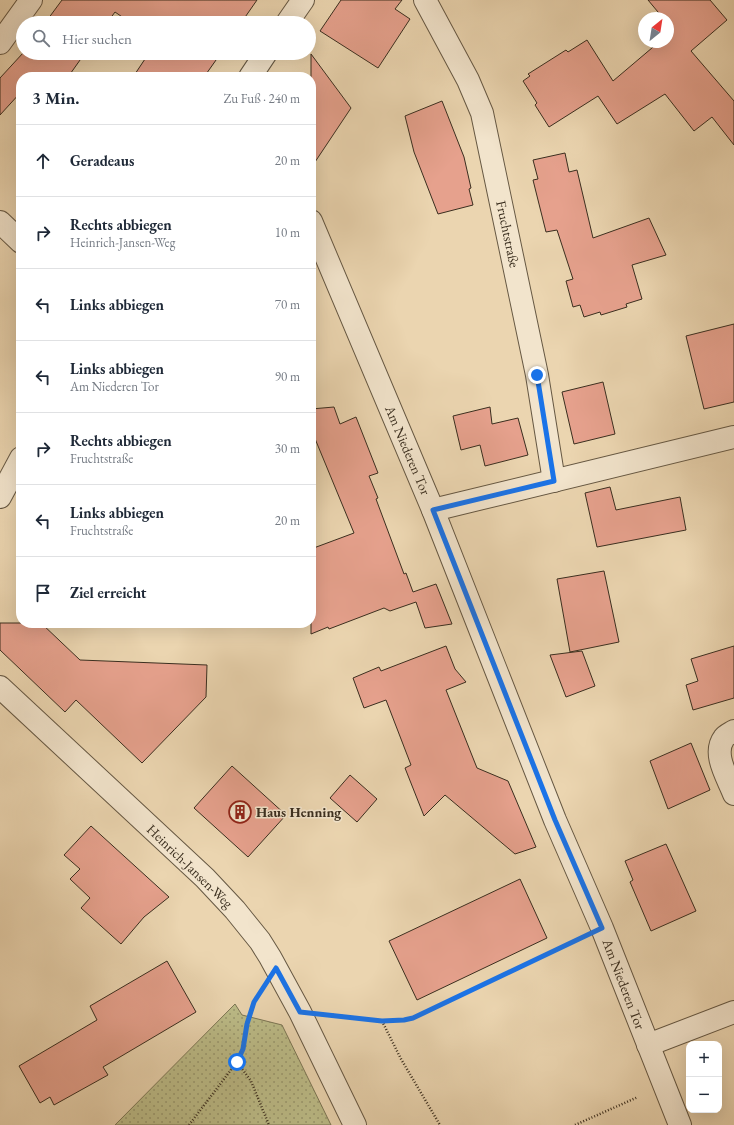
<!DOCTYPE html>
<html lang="de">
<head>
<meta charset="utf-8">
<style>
	:root { --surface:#fff; --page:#f6f6f7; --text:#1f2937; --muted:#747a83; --line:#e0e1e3 }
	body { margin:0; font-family:"EB Garamond",serif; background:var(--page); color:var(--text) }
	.controls { position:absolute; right:12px; bottom:12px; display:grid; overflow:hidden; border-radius:8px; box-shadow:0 4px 16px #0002 }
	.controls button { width:36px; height:36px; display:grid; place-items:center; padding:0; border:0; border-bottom:1px solid var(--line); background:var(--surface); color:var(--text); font:20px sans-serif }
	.compass { position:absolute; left:638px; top:12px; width:36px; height:36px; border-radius:50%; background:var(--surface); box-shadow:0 4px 16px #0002; rotate:30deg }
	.stop { position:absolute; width:12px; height:12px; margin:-9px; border:3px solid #1a73e8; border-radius:50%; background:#fff }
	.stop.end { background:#1a73e8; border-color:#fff; box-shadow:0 1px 4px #0008 }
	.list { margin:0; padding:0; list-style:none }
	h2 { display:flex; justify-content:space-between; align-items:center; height:52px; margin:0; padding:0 16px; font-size:17px }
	h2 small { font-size:13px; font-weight:400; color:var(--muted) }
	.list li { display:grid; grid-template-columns:26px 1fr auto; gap:12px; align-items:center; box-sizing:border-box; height:72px; padding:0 16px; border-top:1px solid var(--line) }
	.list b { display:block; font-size:15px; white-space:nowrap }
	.list p { margin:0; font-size:13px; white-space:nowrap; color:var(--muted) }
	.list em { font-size:13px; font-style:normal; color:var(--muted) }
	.icon { flex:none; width:22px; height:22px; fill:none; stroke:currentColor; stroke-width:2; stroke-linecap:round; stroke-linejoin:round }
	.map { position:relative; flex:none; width:734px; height:1125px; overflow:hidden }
	.search { position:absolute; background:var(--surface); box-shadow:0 4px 16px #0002; left:16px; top:16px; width:300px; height:44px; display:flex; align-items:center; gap:10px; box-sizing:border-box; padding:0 14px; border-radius:22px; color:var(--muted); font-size:15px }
	.panel { position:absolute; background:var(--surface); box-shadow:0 4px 16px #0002; left:16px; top:72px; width:300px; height:556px; border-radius:16px }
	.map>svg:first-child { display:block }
</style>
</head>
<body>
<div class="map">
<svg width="734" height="1125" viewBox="0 0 734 1125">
	<defs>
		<pattern id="grass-dots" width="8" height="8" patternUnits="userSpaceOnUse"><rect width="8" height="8" fill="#bcbc88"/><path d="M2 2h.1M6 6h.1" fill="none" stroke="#9a996f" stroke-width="1.8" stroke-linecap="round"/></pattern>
	</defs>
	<rect width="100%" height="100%" fill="#ebd5b0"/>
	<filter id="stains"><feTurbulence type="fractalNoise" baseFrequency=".005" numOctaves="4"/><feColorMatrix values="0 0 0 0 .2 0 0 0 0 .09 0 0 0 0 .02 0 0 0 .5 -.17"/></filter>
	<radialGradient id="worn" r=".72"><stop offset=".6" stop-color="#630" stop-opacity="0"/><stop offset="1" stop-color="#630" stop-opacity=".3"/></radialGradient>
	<polygon fill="url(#grass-dots)" stroke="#7b7554" points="235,1004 242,1015 282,1025 331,1125 115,1125"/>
	<g fill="#e6a18d" stroke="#3a2e1f">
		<polygon points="62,0 257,0 241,23 131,23 115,12 107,23 45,23"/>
		<polygon points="341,0 402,0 395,9 410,19 378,68 320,31"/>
		<polygon points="648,0 710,0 727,20 691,51 734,101 734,145 712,117 694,131 665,94 617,124 598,96 549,127 535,105 537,103 523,81 530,76 528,74 566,50 568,52 587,40 613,81 659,42 668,42 668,34 673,30 668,24 668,18 663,18"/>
		<polygon points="23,53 85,53 68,77 21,77 21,92 0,115 0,78"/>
		<polygon points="149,53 221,53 204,77 133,77"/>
		<polygon points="311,54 351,108 311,168"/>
		<polygon points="442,101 464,157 471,188 469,189 473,205 438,214 414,152 405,116"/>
		<polygon points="565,153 569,172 577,170 593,238 649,218 666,255 632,265 642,299 626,304 627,307 601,315 600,312 584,317 580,305 573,307 566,281 573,279 557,230 546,232 533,180 538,179 533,160"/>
		<polygon points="734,324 734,402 704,409 686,336"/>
		<polygon points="603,382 615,434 574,444 562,392"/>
		<polygon points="334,407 340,424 356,417 378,473 369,476 378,498 376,499 404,574 406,573 413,592 436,584 452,624 425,628 416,602 390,611 384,608 329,629 328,627 311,634 311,549 354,533 311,429 311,409"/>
		<polygon points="490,407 492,424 518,418 528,455 485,466 480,445 461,450 453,416"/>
		<polygon points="610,487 616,510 680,497 686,530 597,547 585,493"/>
		<polygon points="604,571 619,642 570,652 557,579"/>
		<polygon points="0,623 41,623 80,660 207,665 206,697 142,763 76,700 65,712 0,650"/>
		<polygon points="446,646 455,669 466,682 446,690 477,768 508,781 536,847 515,854 445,795 424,816 405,768 411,765 386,700 364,708 353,678 379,667 381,671"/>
		<polygon points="734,646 734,698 693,710 686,685 698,681 691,659"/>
		<polygon points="582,651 595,686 566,697 550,655"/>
		<polygon points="691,743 710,790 668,809 650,761"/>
		<polygon points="232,766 286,815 248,857 194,808"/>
		<polygon points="350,775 377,799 357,822 330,798"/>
		<polygon points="91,826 169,897 144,917 121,944 81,908 90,898 70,879 80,869 64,855"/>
		<polygon points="666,844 696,911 651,931 630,882 633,880 625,861"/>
		<polygon points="520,879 547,938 417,1000 389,941"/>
		<polygon points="167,961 196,1012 103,1067 108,1075 54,1105 50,1097 40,1103 19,1066 97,1020 90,1006"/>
	</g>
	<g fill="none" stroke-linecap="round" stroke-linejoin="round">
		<g stroke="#665843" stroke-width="24">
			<g id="minor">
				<polyline points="425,0 468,80 482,113 537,375 554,481"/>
				<polyline points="287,23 303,0"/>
				<polyline points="0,43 31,0"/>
				<polyline points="250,77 266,53"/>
				<polyline points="311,221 433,510 555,820 602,928 680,1125"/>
				<polyline points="0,222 21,242"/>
				<polyline points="0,497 21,458"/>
				<polyline points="433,510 734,437"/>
				<polyline points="0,687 205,878 235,910 260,941 270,957 300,1012 355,1125"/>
				<path d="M734 731C731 733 726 735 724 738 712 754 728 778 734 794"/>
				<polyline points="648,1045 734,1012"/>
			</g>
		</g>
		<g stroke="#3a2e1f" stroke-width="2.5" stroke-dasharray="1 2" stroke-linecap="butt">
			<path d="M333 1015C359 1018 387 1024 413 1018L576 940"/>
			<polyline points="382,1021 401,1059 440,1125"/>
			<polyline points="237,1062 251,1081 269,1125"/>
			<polyline points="189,1125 237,1062 243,1049 247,1025 254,1002 258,995"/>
			<polyline points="575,1125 638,1097"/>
		</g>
		<use href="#minor" stroke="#f2e4cc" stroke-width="22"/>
	</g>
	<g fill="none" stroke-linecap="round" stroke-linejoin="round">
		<polyline stroke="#1a73e8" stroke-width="5" points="237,1062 243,1049 247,1024 254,1002 276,968 300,1012 382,1021 404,1020 413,1018 602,928 555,820 433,510 554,481 537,375"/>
	</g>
	<defs>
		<g id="building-ring" transform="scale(1.15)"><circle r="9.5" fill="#f2e4cc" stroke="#8f2418" stroke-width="1.5"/><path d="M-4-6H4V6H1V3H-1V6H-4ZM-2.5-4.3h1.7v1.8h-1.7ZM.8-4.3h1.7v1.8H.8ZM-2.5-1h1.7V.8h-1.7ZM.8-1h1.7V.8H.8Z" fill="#8f2418"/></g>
	</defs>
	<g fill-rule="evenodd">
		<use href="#building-ring" x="240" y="812"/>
	</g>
	<g text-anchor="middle" stroke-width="3" stroke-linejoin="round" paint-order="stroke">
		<g font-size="14" fill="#3a2e1f" stroke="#f2e4cc">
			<text transform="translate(508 234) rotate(78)" y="5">Fruchtstraße</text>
			<text transform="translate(408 450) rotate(67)" y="5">Am Niederen Tor</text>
			<text transform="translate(190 866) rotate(44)" y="5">Heinrich-Jansen-Weg</text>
			<text transform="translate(624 984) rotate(69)" y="5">Am Niederen Tor</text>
		</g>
		<g font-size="14" font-weight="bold" fill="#3a2e1f" stroke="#f2e4cc" text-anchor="start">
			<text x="256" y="817">Haus Henning</text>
		</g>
	</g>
	<rect width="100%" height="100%" filter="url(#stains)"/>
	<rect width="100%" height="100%" fill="url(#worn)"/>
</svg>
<div class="controls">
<button>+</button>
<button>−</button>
</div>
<svg class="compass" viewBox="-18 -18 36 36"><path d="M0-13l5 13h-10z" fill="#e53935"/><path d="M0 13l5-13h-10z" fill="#747a83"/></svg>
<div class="stop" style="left:237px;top:1062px"></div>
<div class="stop end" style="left:537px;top:375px"></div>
<div class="search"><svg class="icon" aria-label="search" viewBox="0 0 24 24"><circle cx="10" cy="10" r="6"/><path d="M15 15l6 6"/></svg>Hier suchen</div>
<section class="panel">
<h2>3 Min.<small>Zu Fuß · 240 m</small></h2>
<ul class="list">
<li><svg class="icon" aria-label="ahead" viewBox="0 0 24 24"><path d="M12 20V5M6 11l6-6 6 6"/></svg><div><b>Geradeaus</b></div><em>20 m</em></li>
<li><svg class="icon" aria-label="right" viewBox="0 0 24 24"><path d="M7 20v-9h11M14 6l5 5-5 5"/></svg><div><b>Rechts abbiegen</b><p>Heinrich-Jansen-Weg</p></div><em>10 m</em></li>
<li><svg class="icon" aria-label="left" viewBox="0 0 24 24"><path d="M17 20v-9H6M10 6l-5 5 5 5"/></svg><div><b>Links abbiegen</b></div><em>70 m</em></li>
<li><svg class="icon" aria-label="left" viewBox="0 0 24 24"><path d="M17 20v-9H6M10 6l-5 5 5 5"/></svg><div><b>Links abbiegen</b><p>Am Niederen Tor</p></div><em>90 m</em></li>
<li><svg class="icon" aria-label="right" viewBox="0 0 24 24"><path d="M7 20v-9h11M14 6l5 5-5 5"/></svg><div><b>Rechts abbiegen</b><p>Fruchtstraße</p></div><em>30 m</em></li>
<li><svg class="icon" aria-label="left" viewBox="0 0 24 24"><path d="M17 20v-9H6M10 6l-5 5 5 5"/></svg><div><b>Links abbiegen</b><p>Fruchtstraße</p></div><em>20 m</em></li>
<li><svg class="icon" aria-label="arrive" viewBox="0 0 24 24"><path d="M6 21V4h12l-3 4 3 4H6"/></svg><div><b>Ziel erreicht</b></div></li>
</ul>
</section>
</div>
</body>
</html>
